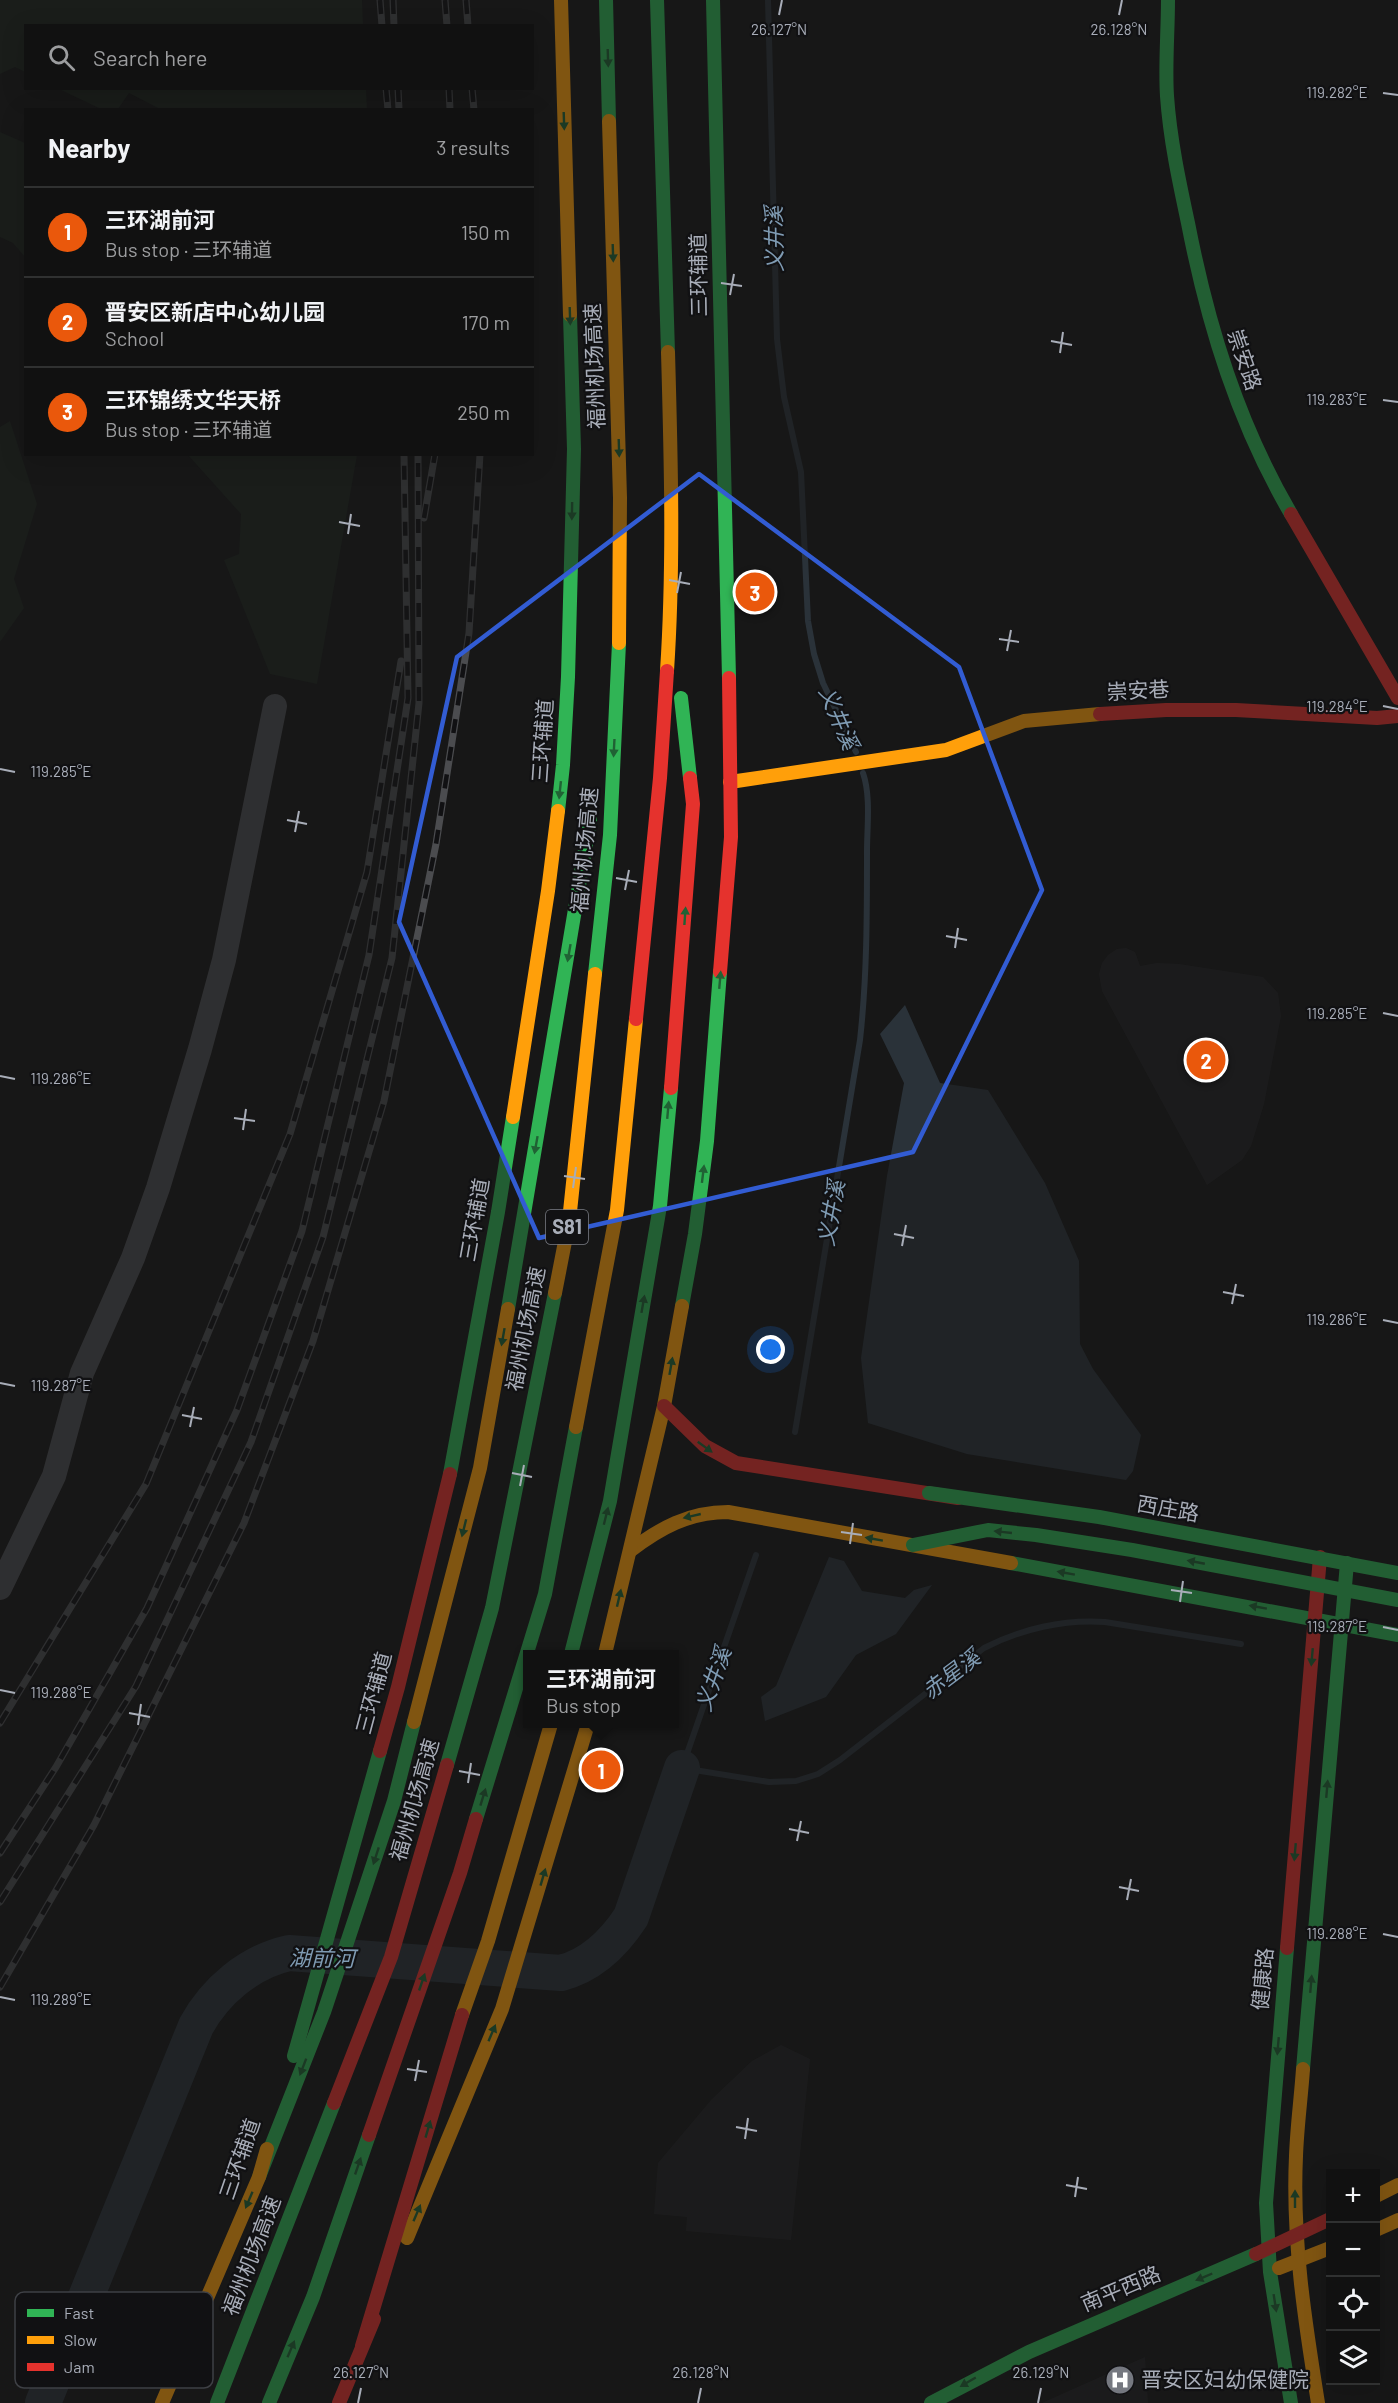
<!DOCTYPE html>
<html lang="en">
<head>
<meta charset="utf-8">
<style>
	:root { --surface:#111; --page:#1e1f1f; --text:#f1f3f6; --muted:#9c9d9f; --line:#303131; --accent:#ea580c }
	body { margin:0; font-family:Barlow,"Noto Sans SC",sans-serif; background:var(--page); color:var(--text) }
	.controls { position:absolute; right:18px; bottom:18px; display:grid; overflow:hidden; border-radius:0px; box-shadow:0 6px 24px #0002 }
	.controls button { width:54px; height:54px; display:grid; place-items:center; padding:0; border:0; border-bottom:2px solid var(--line); background:var(--surface); color:var(--text); font:30px sans-serif }
	.you { position:absolute; left:771px; top:1350px; width:21px; height:21px; margin:-15px; border:4px solid #fff; border-radius:50%; background:#1a73e8; box-shadow:0 0 0 9px #1a73e833 }
	.badge { display:grid; place-items:center; width:39px; height:39px; border-radius:50%; background:var(--accent); color:#fff; font-size:20px; font-weight:700 }
	.pin { position:absolute; translate:-50% -50%; border:3px solid #fff; box-shadow:0 2px 6px #0006 }
	.popup { position:absolute; left:523px; top:1650px; width:156px; height:78px; box-sizing:border-box; display:grid; place-content:center; border-radius:0px; background:var(--surface); filter:drop-shadow(0 2px 4px #0005); font-size:20px; white-space:nowrap; color:var(--muted) }
	.popup b { font-size:22px; color:var(--text) }
	.popup::after { content:''; position:absolute; left:50%; top:100%; margin-left:-12px; border:12px solid transparent; border-top-color:var(--surface) }
	.list { margin:0; padding:0; list-style:none }
	h2 { display:flex; justify-content:space-between; align-items:center; height:78px; margin:0; padding:0 24px; font-size:26px }
	h2 small { font-size:20px; font-weight:400; color:var(--muted) }
	.list li { display:grid; grid-template-columns:39px 1fr auto; gap:18px; align-items:center; box-sizing:border-box; height:90px; padding:0 24px; border-top:2px solid var(--line) }
	.list b { display:block; font-size:22px; white-space:nowrap }
	.list p { margin:0; font-size:20px; white-space:nowrap; color:var(--muted) }
	.list em { font-size:20px; font-style:normal; color:var(--muted) }
	.icon { flex:none; width:33px; height:33px; fill:none; stroke:currentColor; stroke-width:2; stroke-linecap:round; stroke-linejoin:round }
	.map { position:relative; flex:none; width:1398px; height:2403px; overflow:hidden }
	.search { position:absolute; background:var(--surface); box-shadow:0 6px 24px #0002; left:24px; top:24px; width:510px; height:66px; display:flex; align-items:center; gap:15px; box-sizing:border-box; padding:0 21px; border-radius:0px; color:var(--muted); font-size:22px }
	.panel { position:absolute; background:var(--surface); box-shadow:0 6px 24px #0002; left:24px; top:108px; width:510px; height:348px; border-radius:0px }
	.map>svg:first-child { display:block }
</style>
</head>
<body>
<div class="map">
<svg width="1398" height="2403" viewBox="0 0 1398 2403">
	<rect width="100%" height="100%" fill="#171717"/>
	<g fill="#212123">
		<polygon points="1126,948 1135,952 1140,966 1157,963 1179,964 1263,977 1278,993 1281,1016 1264,1104 1251,1146 1242,1160 1207,1185 1102,991 1099,974 1102,963 1108,955 1117,949"/>
		<polygon points="781,2045 810,2059 791,2240 686,2231 687,2217 654,2214 658,2163 712,2099 752,2061"/>
		<polygon points="1145,2357 1148,2403 1042,2403"/>
	</g>
	<g fill="#1d241e">
		<polygon points="0,0 362,0 363,25 26,26 25,72 15,67 0,74"/>
		<polygon points="59,89 366,89 367,109 160,109 129,93 118,109 101,109"/>
		<polygon points="0,132 25,143 25,257 13,243 0,237"/>
		<polygon points="10,421 37,504 14,579 24,608 0,642 0,427"/>
		<polygon points="188,455 357,455 317,684 270,674 224,560 239,554 241,514"/>
	</g>
	<g fill="#2a3239">
		<polygon points="905,1005 940,1083 988,1090 1045,1183 1079,1261 1080,1344 1093,1369 1141,1435 1133,1471 1126,1480 967,1454 868,1423 861,1358 887,1176 904,1083 880,1034"/>
		<polygon points="829,1557 844,1561 862,1591 905,1598 914,1590 932,1585 896,1634 856,1655 826,1697 765,1721 761,1697 776,1686"/>
	</g>
	<g fill="none" stroke-linecap="round" stroke-linejoin="round">
		<g stroke="#2a3239" stroke-width="6">
			<polyline points="768,0 777,339 784,397 801,472 808,621 814,654 823,683 856,752"/>
			<path d="M795 1432 860 1040C867 977 867 915 867 851 867 827 871 796 863 773"/>
			<path d="M756 1555 682 1768 769 1782 796 1781 818 1774 840 1760 984 1648C1021 1629 1064 1619 1105 1622L1241 1644"/>
		</g>
		<path stroke="#2a3239" stroke-width="36" d="M43 2403 196 2026C215 1991 249 1962 289 1953L561 1973C592 1965 614 1943 631 1917L682 1768"/>
		<polyline stroke="#4b4c50" stroke-width="24" points="0,1588 54,1476 82,1373 133,1258 158,1188 200,1049 224,960 275,706"/>
		<g stroke="#30b455" stroke-width="14">
			<polyline points="606,0 609,121"/>
			<polyline points="657,0 668,352"/>
			<polyline points="713,0 729,678"/>
			<path d="M1168 0C1168 32 1165 65 1167 96 1170 139 1179 181 1188 223 1208 326 1238 423 1291 514"/>
			<polyline points="681,698 690,778"/>
			<polyline points="558,811 563,765 568,677 574,449 570,315"/>
			<polyline points="595,974 610,835 619,643"/>
			<polyline points="682,1306 695,1234 707,1141 720,972"/>
			<polyline points="508,1309 590,820"/>
			<polyline points="450,1474 498,1212 513,1117"/>
			<polyline points="1011,1563 1398,1635"/>
			<polyline points="571,1654 610,1501 660,1206 671,1088"/>
			<polyline points="447,1765 492,1608 555,1293"/>
			<polyline points="476,1819 545,1594 576,1427"/>
			<polyline points="1287,1948 1266,2203 1270,2272 1291,2403"/>
			<polyline points="294,2056 380,1751"/>
			<polyline points="1303,2069 1347,1563"/>
			<polyline points="259,2177 324,2012 394,1801 414,1722"/>
			<polyline points="217,2403 334,2103"/>
			<polyline points="269,2403 313,2297 369,2135"/>
			<polyline points="931,2403 1029,2352 1256,2254"/>
		</g>
		<g stroke="#ff9f0a" stroke-width="14">
			<polyline points="561,0 570,315"/>
			<polyline points="609,121 620,498 619,643"/>
			<path d="M667 671C674 565 671 459 668 352"/>
			<polyline points="730,782 946,750 1024,721 1100,714"/>
			<polyline points="513,1117 548,891 558,811"/>
			<polyline points="555,1293 569,1221 595,974"/>
			<polyline points="576,1427 617,1210 636,1019"/>
			<path d="M630 1551C660 1528 689 1512 728 1512L1011 1563"/>
			<polyline points="605,1654 664,1406 682,1306"/>
			<polyline points="414,1722 480,1468 508,1309"/>
			<polyline points="462,2015 488,1941 551,1724"/>
			<path d="M1303 2069C1301 2098 1297 2127 1296 2156 1292 2239 1305 2322 1318 2403"/>
			<polyline points="1376,2196 1398,2185"/>
			<polyline points="1376,2230 1398,2220"/>
			<polyline points="407,2238 502,2009 588,1724"/>
			<polyline points="1279,2268 1330,2248"/>
			<polyline points="162,2403 259,2177 267,2149"/>
		</g>
		<g stroke="#e5322d" stroke-width="14">
			<polyline points="1291,514 1398,698"/>
			<polyline points="1100,714 1166,710 1236,710 1377,718 1398,716"/>
			<polyline points="720,972 731,837 729,678"/>
			<polyline points="636,1019 660,778 667,671"/>
			<polyline points="671,1088 693,804 690,778"/>
			<polyline points="664,1406 705,1446 736,1463 958,1498"/>
			<polyline points="380,1751 398,1687 450,1474"/>
			<polyline points="1287,1948 1320,1557"/>
			<polyline points="334,2103 391,1957 447,1765"/>
			<polyline points="369,2135 460,1873 476,1819"/>
			<polyline points="1256,2254 1330,2219"/>
			<polyline points="362,2346 462,2015"/>
			<polyline points="339,2403 374,2319"/>
		</g>
		<g stroke="#4b4c4f" stroke-width="7">
			<g id="rail">
				<polyline points="380,0 382,26"/>
				<polyline points="393,0 394,26"/>
				<polyline points="445,0 447,26"/>
				<polyline points="466,0 468,26"/>
				<polyline points="386,88 388,110"/>
				<polyline points="398,88 399,110"/>
				<polyline points="449,88 450,110"/>
				<polyline points="472,88 474,110"/>
				<polyline points="424,518 435,454"/>
				<polyline points="0,1723 146,1484 290,1134 367,872 401,661"/>
				<polyline points="0,1853 56,1767 147,1608 237,1410 302,1231 369,955 408,698 404,454"/>
				<polyline points="0,1902 136,1686 251,1442 323,1237 392,958 419,703 418,454"/>
				<polyline points="0,1987 94,1825 244,1523 313,1341 384,1101 436,844 469,633 480,454"/>
			</g>
		</g>
		<use href="#rail" stroke="#111113" stroke-width="4.5" stroke-dasharray="14" stroke-linecap="butt"/>
		<g stroke="#30b455" stroke-width="14">
			<polyline points="929,1493 1099,1517 1398,1573"/>
			<polyline points="913,1545 988,1530 1036,1535 1132,1550 1398,1600"/>
		</g>
	</g>
	<defs><path id="oneway-solid" d="M-6-.8H1V-3.2L6.5 0L1 3.2V.8H-6Z" transform="scale(1.5)"/></defs>
	<g fill="#206234">
		<use href="#oneway-solid" transform="translate(608 58) rotate(88)"/>
		<use href="#oneway-solid" transform="translate(564 121) rotate(88)"/>
		<use href="#oneway-solid" transform="translate(613 253) rotate(88)"/>
		<use href="#oneway-solid" transform="translate(570 316) rotate(88)"/>
		<use href="#oneway-solid" transform="translate(619 448) rotate(88)"/>
		<use href="#oneway-solid" transform="translate(572 511) rotate(91)"/>
		<use href="#oneway-solid" transform="translate(614 748) rotate(93)"/>
		<use href="#oneway-solid" transform="translate(560 790) rotate(96)"/>
		<use href="#oneway-solid" transform="translate(685 916) rotate(-86)"/>
		<use href="#oneway-solid" transform="translate(569 953) rotate(100)"/>
		<use href="#oneway-solid" transform="translate(720 980) rotate(-85)"/>
		<use href="#oneway-solid" transform="translate(668 1110) rotate(-85)"/>
		<use href="#oneway-solid" transform="translate(536 1145) rotate(100)"/>
		<use href="#oneway-solid" transform="translate(703 1174) rotate(-83)"/>
		<use href="#oneway-solid" transform="translate(643 1304) rotate(-80)"/>
		<use href="#oneway-solid" transform="translate(503 1337) rotate(100)"/>
		<use href="#oneway-solid" transform="translate(671 1366) rotate(-80)"/>
		<use href="#oneway-solid" transform="translate(705 1447) rotate(36)"/>
		<use href="#oneway-solid" transform="translate(606 1516) rotate(-76)"/>
		<use href="#oneway-solid" transform="translate(692 1516) rotate(167)"/>
		<use href="#oneway-solid" transform="translate(464 1528) rotate(104)"/>
		<use href="#oneway-solid" transform="translate(1003 1532) rotate(-174)"/>
		<use href="#oneway-solid" transform="translate(874 1539) rotate(-170)"/>
		<use href="#oneway-solid" transform="translate(1196 1562) rotate(-169)"/>
		<use href="#oneway-solid" transform="translate(1066 1573) rotate(-170)"/>
		<use href="#oneway-solid" transform="translate(619 1598) rotate(-77)"/>
		<use href="#oneway-solid" transform="translate(1258 1607) rotate(-170)"/>
		<use href="#oneway-solid" transform="translate(1312 1657) rotate(95)"/>
		<use href="#oneway-solid" transform="translate(1327 1789) rotate(-85)"/>
		<use href="#oneway-solid" transform="translate(483 1797) rotate(-73)"/>
		<use href="#oneway-solid" transform="translate(1295 1852) rotate(95)"/>
		<use href="#oneway-solid" transform="translate(376 1856) rotate(108)"/>
		<use href="#oneway-solid" transform="translate(543 1877) rotate(-74)"/>
		<use href="#oneway-solid" transform="translate(422 1982) rotate(-71)"/>
		<use href="#oneway-solid" transform="translate(1311 1984) rotate(-85)"/>
		<use href="#oneway-solid" transform="translate(492 2033) rotate(-67)"/>
		<use href="#oneway-solid" transform="translate(1278 2046) rotate(95)"/>
		<use href="#oneway-solid" transform="translate(303 2067) rotate(111)"/>
		<use href="#oneway-solid" transform="translate(428 2129) rotate(-74)"/>
		<use href="#oneway-solid" transform="translate(358 2166) rotate(-71)"/>
		<use href="#oneway-solid" transform="translate(1295 2199) rotate(-90)"/>
		<use href="#oneway-solid" transform="translate(249 2200) rotate(113)"/>
		<use href="#oneway-solid" transform="translate(417 2213) rotate(-67)"/>
		<use href="#oneway-solid" transform="translate(1204 2277) rotate(157)"/>
		<use href="#oneway-solid" transform="translate(1275 2303) rotate(81)"/>
		<use href="#oneway-solid" transform="translate(291 2349) rotate(-67)"/>
		<use href="#oneway-solid" transform="translate(968 2382) rotate(150)"/>
	</g>
	<path d="M0 0H1398V2403H0ZM699 474 959 667 1042 890 913 1152 539 1238 399 922 457 657Z" fill="#171717" fill-opacity=".55" fill-rule="evenodd"/>
	<path fill="none" stroke="#325cd3" stroke-width="4.5" stroke-linejoin="round" d="M699 474 959 667 1042 890 913 1152 539 1238 399 922 457 657Z"/>
	<path fill="none" stroke="#a8adb8" stroke-width="2" d="M779 15 782 0M1119 15 1122 0M1383 93 1398 95M721 283 742 286M730 295 734 274M1051 341 1072 345M1060 353 1063 332M1383 400 1398 402M339 522 360 526M348 534 351 514M669 580 690 584M677 593 681 572M999 639 1019 642M1007 651 1011 630M1383 706 1398 709M0 769 15 772M287 820 307 824M295 832 299 811M616 878 637 882M625 890 629 870M946 936 967 940M955 948 958 928M1383 1013 1398 1016M0 1076 15 1079M234 1118 255 1121M243 1130 246 1109M564 1176 585 1179M573 1188 576 1167M894 1234 914 1238M902 1246 906 1225M1223 1292 1244 1296M1232 1304 1236 1284M1383 1320 1398 1323M0 1383 15 1386M182 1415 202 1419M190 1427 194 1407M512 1473 532 1477M520 1486 524 1465M841 1532 862 1535M850 1544 853 1523M1171 1590 1192 1593M1180 1602 1183 1581M1383 1627 1398 1630M0 1690 15 1693M129 1713 150 1717M138 1725 141 1704M459 1771 480 1775M468 1783 471 1763M789 1829 809 1833M797 1841 801 1821M1119 1887 1139 1891M1127 1900 1131 1879M1383 1934 1398 1937M0 1997 15 2000M407 2069 427 2072M415 2081 419 2060M736 2127 757 2131M745 2139 748 2118M1066 2185 1087 2189M1075 2197 1078 2177M358 2403 361 2388M698 2403 701 2388M1038 2403 1041 2388"/>
	<defs>
		<g id="hospital-disc" transform="scale(1.5)"><circle r="9.5" fill="#757880" stroke="#111113"/><path d="M-5-5h3v3.5h4V-5h3V5h-3V1.5h-4V5h-3Z" fill="#fff"/></g>
	</defs>
	<g fill-rule="evenodd">
		<use href="#hospital-disc" x="1120" y="2380"/>
	</g>
	<g text-anchor="middle" stroke-width="4.5" stroke-linejoin="round" paint-order="stroke">
		<rect fill="#111113" stroke="#7b7e86" stroke-width="1.5" x="546" y="1210" width="42" height="34" rx="4.5"/>
		<g font-size="20" font-weight="bold" fill="#a8adb8">
			<text x="567" y="1234">S81</text>
		</g>
		<g font-size="21" fill="#a8adb8" stroke="#111113">
			<text transform="translate(699 275) rotate(-91)" y="7">三环辅道</text>
			<text transform="translate(1244 360) rotate(71)" y="7">崇安路</text>
			<text transform="translate(595 366) rotate(-92)" y="7">福州机场高速</text>
			<text transform="translate(1138 691) rotate(-3)" y="7">崇安巷</text>
			<text transform="translate(543 741) rotate(-86)" y="7">三环辅道</text>
			<text transform="translate(585 850) rotate(-85)" y="7">福州机场高速</text>
			<text transform="translate(475 1220) rotate(-80)" y="7">三环辅道</text>
			<text transform="translate(526 1329) rotate(-79)" y="7">福州机场高速</text>
			<text transform="translate(1168 1509) rotate(10)" y="7">西庄路</text>
			<text transform="translate(374 1693) rotate(-75)" y="7">三环辅道</text>
			<text transform="translate(415 1800) rotate(-74)" y="7">福州机场高速</text>
			<text transform="translate(1263 1979) rotate(-85)" y="7">健康路</text>
			<text transform="translate(240 2159) rotate(-71)" y="7">三环辅道</text>
			<text transform="translate(252 2256) rotate(-69)" y="7">福州机场高速</text>
			<text transform="translate(1121 2289) rotate(-23)" y="7">南平西路</text>
		</g>
		<g font-size="21" fill="#a8adb8" stroke="#111113" text-anchor="start">
			<text x="1141" y="2387">晋安区妇幼保健院</text>
		</g>
		<g font-size="22" font-style="italic" fill="#7f9bb3" stroke="#111113">
			<text transform="translate(774 239) rotate(-91)" y="8">义井溪</text>
			<text transform="translate(839 718) rotate(67)" y="8">义井溪</text>
			<text transform="translate(831 1213) rotate(-80)" y="8">义井溪</text>
			<text transform="translate(951 1674) rotate(-37)" y="8">赤星溪</text>
			<text transform="translate(713 1679) rotate(-71)" y="8">义井溪</text>
			<text transform="translate(322 1958) rotate(1)" y="8">湖前河</text>
		</g>
	</g>
	<rect x="15" y="2292" width="198" height="96" rx="9" fill="#111113" stroke="#3e4045" stroke-width="1.5"/>
	<rect x="27" y="2309" width="27" height="8" fill="#30b455"/>
	<rect x="27" y="2336" width="27" height="8" fill="#ff9f0a"/>
	<rect x="27" y="2363" width="27" height="8" fill="#e5322d"/>
	<g font-size="16" fill="#a8adb8">
		<text x="64" y="2319">Fast</text>
		<text x="64" y="2346">Slow</text>
		<text x="64" y="2373">Jam</text>
	</g>
	<g font-size="15" text-anchor="middle" fill="#a8adb8" stroke="#111113" stroke-width="4.5" stroke-linejoin="round" paint-order="stroke">
		<text x="779" y="35">26.127°N</text>
		<text x="1119" y="35">26.128°N</text>
		<text x="1337" y="98">119.282°E</text>
		<text x="1337" y="405">119.283°E</text>
		<text x="1337" y="712">119.284°E</text>
		<text x="61" y="777">119.285°E</text>
		<text x="1337" y="1019">119.285°E</text>
		<text x="61" y="1084">119.286°E</text>
		<text x="1337" y="1325">119.286°E</text>
		<text x="61" y="1391">119.287°E</text>
		<text x="1337" y="1632">119.287°E</text>
		<text x="61" y="1698">119.288°E</text>
		<text x="1337" y="1939">119.288°E</text>
		<text x="61" y="2005">119.289°E</text>
		<text x="361" y="2378">26.127°N</text>
		<text x="701" y="2378">26.128°N</text>
		<text x="1041" y="2378">26.129°N</text>
	</g>
</svg>
<div class="controls">
<button>+</button>
<button>−</button>
<button><svg class="icon" aria-label="locate" viewBox="0 0 24 24"><circle cx="12" cy="12" r="6"/><path d="M12 2v4M12 18v4M2 12h4M18 12h4"/></svg></button>
<button><svg class="icon" aria-label="layers" viewBox="0 0 24 24"><path d="M12 4l9 5-9 5-9-5zM3 14l9 5 9-5"/></svg></button>
</div>
<div class="you"></div>
<div class="pin badge" style="left:601px;top:1770px">1</div>
<div class="popup"><b>三环湖前河</b>Bus stop</div>
<div class="pin badge" style="left:1206px;top:1060px">2</div>
<div class="pin badge" style="left:755px;top:592px">3</div>
<div class="search"><svg class="icon" aria-label="search" viewBox="0 0 24 24"><circle cx="10" cy="10" r="6"/><path d="M15 15l6 6"/></svg>Search here</div>
<section class="panel">
<h2>Nearby<small>3 results</small></h2>
<ul class="list">
<li><span class="badge">1</span><div><b>三环湖前河</b><p>Bus stop · 三环辅道</p></div><em>150 m</em></li>
<li><span class="badge">2</span><div><b>晋安区新店中心幼儿园</b><p>School</p></div><em>170 m</em></li>
<li><span class="badge">3</span><div><b>三环锦绣文华天桥</b><p>Bus stop · 三环辅道</p></div><em>250 m</em></li>
</ul>
</section>
</div>
</body>
</html>
